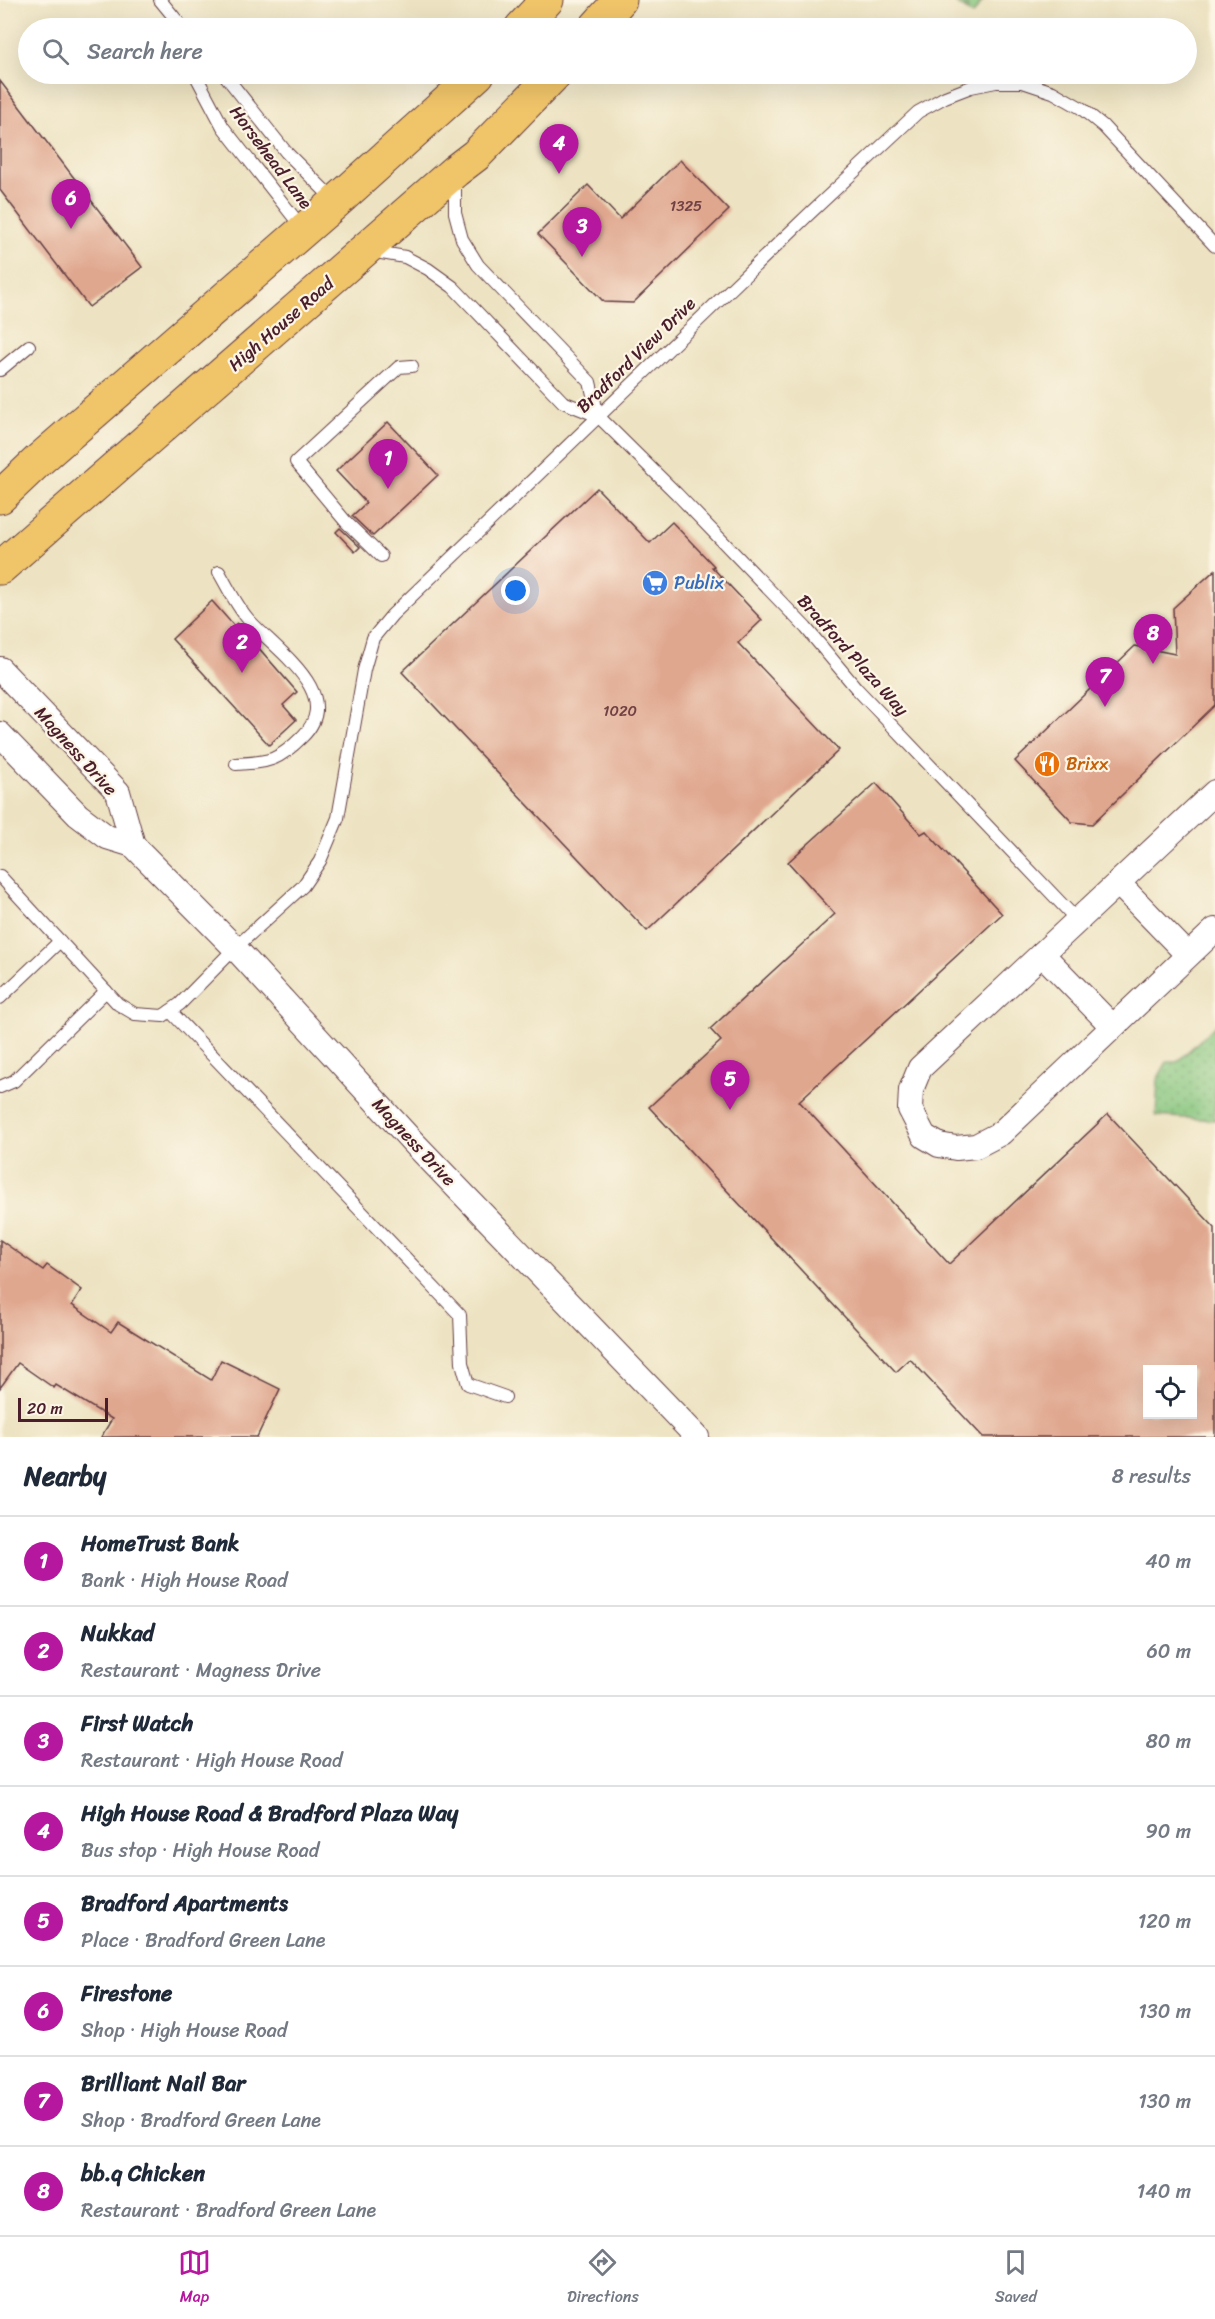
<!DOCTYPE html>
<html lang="en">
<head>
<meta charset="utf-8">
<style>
	:root { --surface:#fff; --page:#f2f2f3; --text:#1f2937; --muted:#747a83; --line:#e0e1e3; --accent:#b5179e }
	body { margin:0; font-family:Sriracha,sans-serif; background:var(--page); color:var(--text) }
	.controls { position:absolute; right:18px; bottom:18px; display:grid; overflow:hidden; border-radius:0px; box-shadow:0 6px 24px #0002 }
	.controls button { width:54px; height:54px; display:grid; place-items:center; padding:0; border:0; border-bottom:2px solid var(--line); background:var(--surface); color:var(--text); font:30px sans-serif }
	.scale { position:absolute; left:18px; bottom:15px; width:90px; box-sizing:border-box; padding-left:6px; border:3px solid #4a1f2b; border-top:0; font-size:16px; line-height:21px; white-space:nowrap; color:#4a1f2b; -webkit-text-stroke:4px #fcf5e5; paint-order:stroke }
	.you { position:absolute; left:516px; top:591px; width:21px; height:21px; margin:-15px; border:4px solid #fff; border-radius:50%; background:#1a73e8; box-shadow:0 0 0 9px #1a73e833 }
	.badge { display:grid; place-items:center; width:39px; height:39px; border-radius:50%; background:var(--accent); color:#fff; font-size:20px; font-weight:700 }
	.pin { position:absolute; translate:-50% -50px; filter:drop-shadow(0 2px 3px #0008) }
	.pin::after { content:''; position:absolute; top:32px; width:21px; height:18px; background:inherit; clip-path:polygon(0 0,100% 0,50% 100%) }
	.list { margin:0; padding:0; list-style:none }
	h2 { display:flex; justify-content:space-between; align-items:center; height:78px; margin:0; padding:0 24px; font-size:26px }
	h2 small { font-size:20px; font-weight:400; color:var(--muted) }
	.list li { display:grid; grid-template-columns:39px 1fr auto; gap:18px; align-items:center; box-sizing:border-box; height:90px; padding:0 24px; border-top:2px solid var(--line) }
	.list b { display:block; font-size:22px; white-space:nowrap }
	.list p { margin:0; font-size:20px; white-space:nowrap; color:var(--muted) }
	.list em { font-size:20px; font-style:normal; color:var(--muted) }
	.icon { flex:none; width:33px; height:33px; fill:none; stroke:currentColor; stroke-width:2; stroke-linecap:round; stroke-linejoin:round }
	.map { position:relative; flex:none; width:1215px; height:1437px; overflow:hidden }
	.search { position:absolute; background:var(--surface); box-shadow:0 6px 24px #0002; left:18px; right:18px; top:18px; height:66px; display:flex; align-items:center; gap:15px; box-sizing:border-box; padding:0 21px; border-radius:33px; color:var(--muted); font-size:22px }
	.sheet { height:798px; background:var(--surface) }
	nav { display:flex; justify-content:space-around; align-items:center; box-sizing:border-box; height:84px; border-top:2px solid var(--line); background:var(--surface); font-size:16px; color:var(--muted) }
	nav a { display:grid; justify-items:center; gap:3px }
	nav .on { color:var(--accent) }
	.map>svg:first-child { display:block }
</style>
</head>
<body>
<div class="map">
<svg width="1215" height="1437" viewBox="0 0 1215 1437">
	<defs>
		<pattern id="grass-dots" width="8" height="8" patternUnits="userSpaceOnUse" patternTransform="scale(1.5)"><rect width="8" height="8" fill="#85c57d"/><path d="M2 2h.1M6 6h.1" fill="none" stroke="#6f9f67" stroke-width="1.8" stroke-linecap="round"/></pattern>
		<pattern id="cemetery-stones" width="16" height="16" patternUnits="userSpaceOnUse" patternTransform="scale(1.5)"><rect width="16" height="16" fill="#85c57d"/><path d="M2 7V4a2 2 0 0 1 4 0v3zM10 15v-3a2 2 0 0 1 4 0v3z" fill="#6f9f67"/></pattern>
	</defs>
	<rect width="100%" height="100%" fill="#fcf5e5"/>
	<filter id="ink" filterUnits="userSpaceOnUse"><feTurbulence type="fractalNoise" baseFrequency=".0167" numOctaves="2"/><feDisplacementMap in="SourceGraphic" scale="12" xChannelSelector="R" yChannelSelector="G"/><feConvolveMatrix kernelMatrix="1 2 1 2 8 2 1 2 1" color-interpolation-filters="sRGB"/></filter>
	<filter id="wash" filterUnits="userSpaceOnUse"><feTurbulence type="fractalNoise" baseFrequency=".008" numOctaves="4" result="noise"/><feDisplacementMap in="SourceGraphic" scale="24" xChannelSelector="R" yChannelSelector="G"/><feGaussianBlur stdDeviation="1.35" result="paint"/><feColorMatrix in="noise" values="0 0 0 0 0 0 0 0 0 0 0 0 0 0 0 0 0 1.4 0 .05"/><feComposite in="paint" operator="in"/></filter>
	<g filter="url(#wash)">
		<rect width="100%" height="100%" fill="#ede3c2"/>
		<polygon fill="url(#grass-dots)" stroke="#687254" stroke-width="1.5" points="1215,1026 1215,1120 1156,1116 1158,1078 1167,1062 1177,1062"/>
		<polygon fill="url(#cemetery-stones)" stroke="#687254" stroke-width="1.5" points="952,0 983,0 973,15"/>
		<g id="blocks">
			<g fill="#e0a78f" fill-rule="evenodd">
				<polygon points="0,81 142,267 89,307 0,190"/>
				<polygon points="680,160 729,210 633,303 604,302 538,234 588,185 620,219"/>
				<polygon points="388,422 438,475 373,536 352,516 366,503 336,471"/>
				<polygon points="597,488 650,543 672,522 714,566 712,567 762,620 738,643 839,750 647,931 402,672"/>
				<polygon points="340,528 360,547 355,552 336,532"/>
				<polygon points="1215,570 1215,705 1092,824 1072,822 1015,761 1135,646 1175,654 1173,608"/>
				<polygon points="212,601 234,626 237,623 297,692 283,705 296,720 269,745 172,639"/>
				<path d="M876 783 921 834 926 831 1002 914 799 1101 949 1264 1108 1114 1215 1228V1437H983L910 1359 896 1372 649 1107 721 1041 710 1029 835 914 788 862ZM1148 1370H1192V1414H1148Z"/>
				<polygon points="0,1240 43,1270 47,1265 82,1290 72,1305 111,1332 118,1322 211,1380 221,1360 280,1389 257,1437 101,1437 112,1419 56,1385 54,1388 18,1363 0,1388"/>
			</g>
		</g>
	</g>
	<g filter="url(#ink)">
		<use href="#blocks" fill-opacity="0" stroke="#623c42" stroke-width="1.5"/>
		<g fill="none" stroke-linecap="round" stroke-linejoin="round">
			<g stroke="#623c42" stroke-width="14">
				<g id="service">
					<polyline points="160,0 183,28"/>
					<polyline points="195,74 223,127 303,229"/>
					<polyline points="224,74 286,152 335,201"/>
					<polyline points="455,178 455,213 462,239 478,265 590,382 598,416"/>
					<polyline points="370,251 405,257 428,269 453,287 563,402 598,416 677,494 806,628 857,689 1077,920"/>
					<polyline points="0,370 29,346"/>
					<polyline points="381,556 346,522 296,462 399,367 412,366"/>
					<path d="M219 572C228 588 236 605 248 619 275 650 346 694 302 737 278 761 270 762 236 764"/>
					<polyline points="0,876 118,1004 135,1014 163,1016 180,1004 235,948 303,886 320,861 338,818 364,670 373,638 392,615 807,216 918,112 945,97 971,87 996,82 1023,82 1053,92 1081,108 1103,126 1215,246"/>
					<polyline points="0,998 60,941"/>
					<polyline points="170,1011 460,1315 462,1363 468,1384 505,1397"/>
					<polyline points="0,1087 14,1081 106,991"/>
				</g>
			</g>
			<g stroke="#623c42" stroke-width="26">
				<g id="minor">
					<polyline points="0,669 118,792 133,845 235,948 413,1142 697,1437"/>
					<polyline points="0,734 78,815 107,837 133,845"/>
					<polyline points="1215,792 920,1068 911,1090 910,1109 924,1136 939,1145 956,1148 976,1146 1001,1133 1215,930"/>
					<polyline points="1118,883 1188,955"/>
					<polyline points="1042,954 1112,1026"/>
				</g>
			</g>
			<g stroke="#623c42" stroke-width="35">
				<g id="primary">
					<polyline points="521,28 547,0"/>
					<polyline points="595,28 620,0"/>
					<polyline points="0,497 38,461 336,202 478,74"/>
					<polyline points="0,568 455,171 476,155 555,74"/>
				</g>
			</g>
			<use href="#service" stroke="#fff" stroke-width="12"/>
			<use href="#minor" stroke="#fff" stroke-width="24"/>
			<use href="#primary" stroke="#f0c469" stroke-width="33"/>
		</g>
	</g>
	<defs>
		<g id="supermarket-disc" transform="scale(1.35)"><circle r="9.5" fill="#3f7fe0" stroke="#fcf5e5"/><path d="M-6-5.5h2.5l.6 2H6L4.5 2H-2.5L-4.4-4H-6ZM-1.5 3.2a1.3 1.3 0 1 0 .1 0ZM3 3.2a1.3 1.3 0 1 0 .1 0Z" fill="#fff"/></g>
		<g id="restaurant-disc" transform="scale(1.35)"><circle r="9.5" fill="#e8710a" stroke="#fcf5e5"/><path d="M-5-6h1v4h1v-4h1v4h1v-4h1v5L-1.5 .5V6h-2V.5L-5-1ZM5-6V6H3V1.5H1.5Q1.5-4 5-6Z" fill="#fff"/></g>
	</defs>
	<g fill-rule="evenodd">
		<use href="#supermarket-disc" x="655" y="583"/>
		<use href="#restaurant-disc" x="1047" y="764"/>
	</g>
	<g text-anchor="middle" stroke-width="4.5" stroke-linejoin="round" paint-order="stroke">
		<g font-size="15" fill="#704144">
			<text x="686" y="211">1325</text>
			<text x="620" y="716">1020</text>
		</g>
		<g font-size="18" fill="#4a1f2b" stroke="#fcf5e5">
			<text transform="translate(271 157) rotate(53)" y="6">Horsehead Lane</text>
			<text transform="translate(281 324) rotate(-41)" y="6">High House Road</text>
			<text transform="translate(636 355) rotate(-44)" y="6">Bradford View Drive</text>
			<text transform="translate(853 655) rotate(48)" y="6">Bradford Plaza Way</text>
			<text transform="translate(76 751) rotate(48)" y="6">Magness Drive</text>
			<text transform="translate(414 1142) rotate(47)" y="6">Magness Drive</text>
		</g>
		<g font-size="18" fill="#366cbe" stroke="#fcf5e5" text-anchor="start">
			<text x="674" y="589">Publix</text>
		</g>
		<g font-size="18" fill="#c56008" stroke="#fcf5e5" text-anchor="start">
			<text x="1066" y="770">Brixx</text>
		</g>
	</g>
</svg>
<div class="controls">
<button><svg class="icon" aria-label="locate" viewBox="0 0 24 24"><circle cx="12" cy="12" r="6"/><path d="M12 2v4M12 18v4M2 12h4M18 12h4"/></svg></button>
</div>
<div class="scale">20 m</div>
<div class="you"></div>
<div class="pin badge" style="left:388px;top:489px">1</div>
<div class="pin badge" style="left:242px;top:673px">2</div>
<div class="pin badge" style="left:582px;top:257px">3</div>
<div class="pin badge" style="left:559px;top:174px">4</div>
<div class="pin badge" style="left:730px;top:1110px">5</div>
<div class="pin badge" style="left:71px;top:229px">6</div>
<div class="pin badge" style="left:1105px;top:707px">7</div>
<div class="pin badge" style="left:1153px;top:664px">8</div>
<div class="search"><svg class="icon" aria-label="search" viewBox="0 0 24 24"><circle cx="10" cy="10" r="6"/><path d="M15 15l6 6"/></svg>Search here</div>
</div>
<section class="sheet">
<h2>Nearby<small>8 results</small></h2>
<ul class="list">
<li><span class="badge">1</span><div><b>HomeTrust Bank</b><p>Bank · High House Road</p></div><em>40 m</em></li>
<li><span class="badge">2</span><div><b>Nukkad</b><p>Restaurant · Magness Drive</p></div><em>60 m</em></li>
<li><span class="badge">3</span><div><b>First Watch</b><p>Restaurant · High House Road</p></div><em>80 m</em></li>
<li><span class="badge">4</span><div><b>High House Road &amp; Bradford Plaza Way</b><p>Bus stop · High House Road</p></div><em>90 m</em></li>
<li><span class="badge">5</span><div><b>Bradford Apartments</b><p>Place · Bradford Green Lane</p></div><em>120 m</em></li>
<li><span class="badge">6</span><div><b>Firestone</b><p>Shop · High House Road</p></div><em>130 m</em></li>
<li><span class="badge">7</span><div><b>Brilliant Nail Bar</b><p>Shop · Bradford Green Lane</p></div><em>130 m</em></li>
<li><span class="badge">8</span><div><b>bb.q Chicken</b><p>Restaurant · Bradford Green Lane</p></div><em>140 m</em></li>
</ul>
</section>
<nav>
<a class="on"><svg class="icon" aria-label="map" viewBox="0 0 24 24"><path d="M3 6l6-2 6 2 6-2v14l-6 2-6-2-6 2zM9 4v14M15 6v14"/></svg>Map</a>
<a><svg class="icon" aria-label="directions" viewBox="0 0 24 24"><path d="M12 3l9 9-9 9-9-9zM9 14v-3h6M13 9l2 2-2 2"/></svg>Directions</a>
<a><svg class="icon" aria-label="saved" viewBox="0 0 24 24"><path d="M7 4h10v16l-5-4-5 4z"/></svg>Saved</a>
</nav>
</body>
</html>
